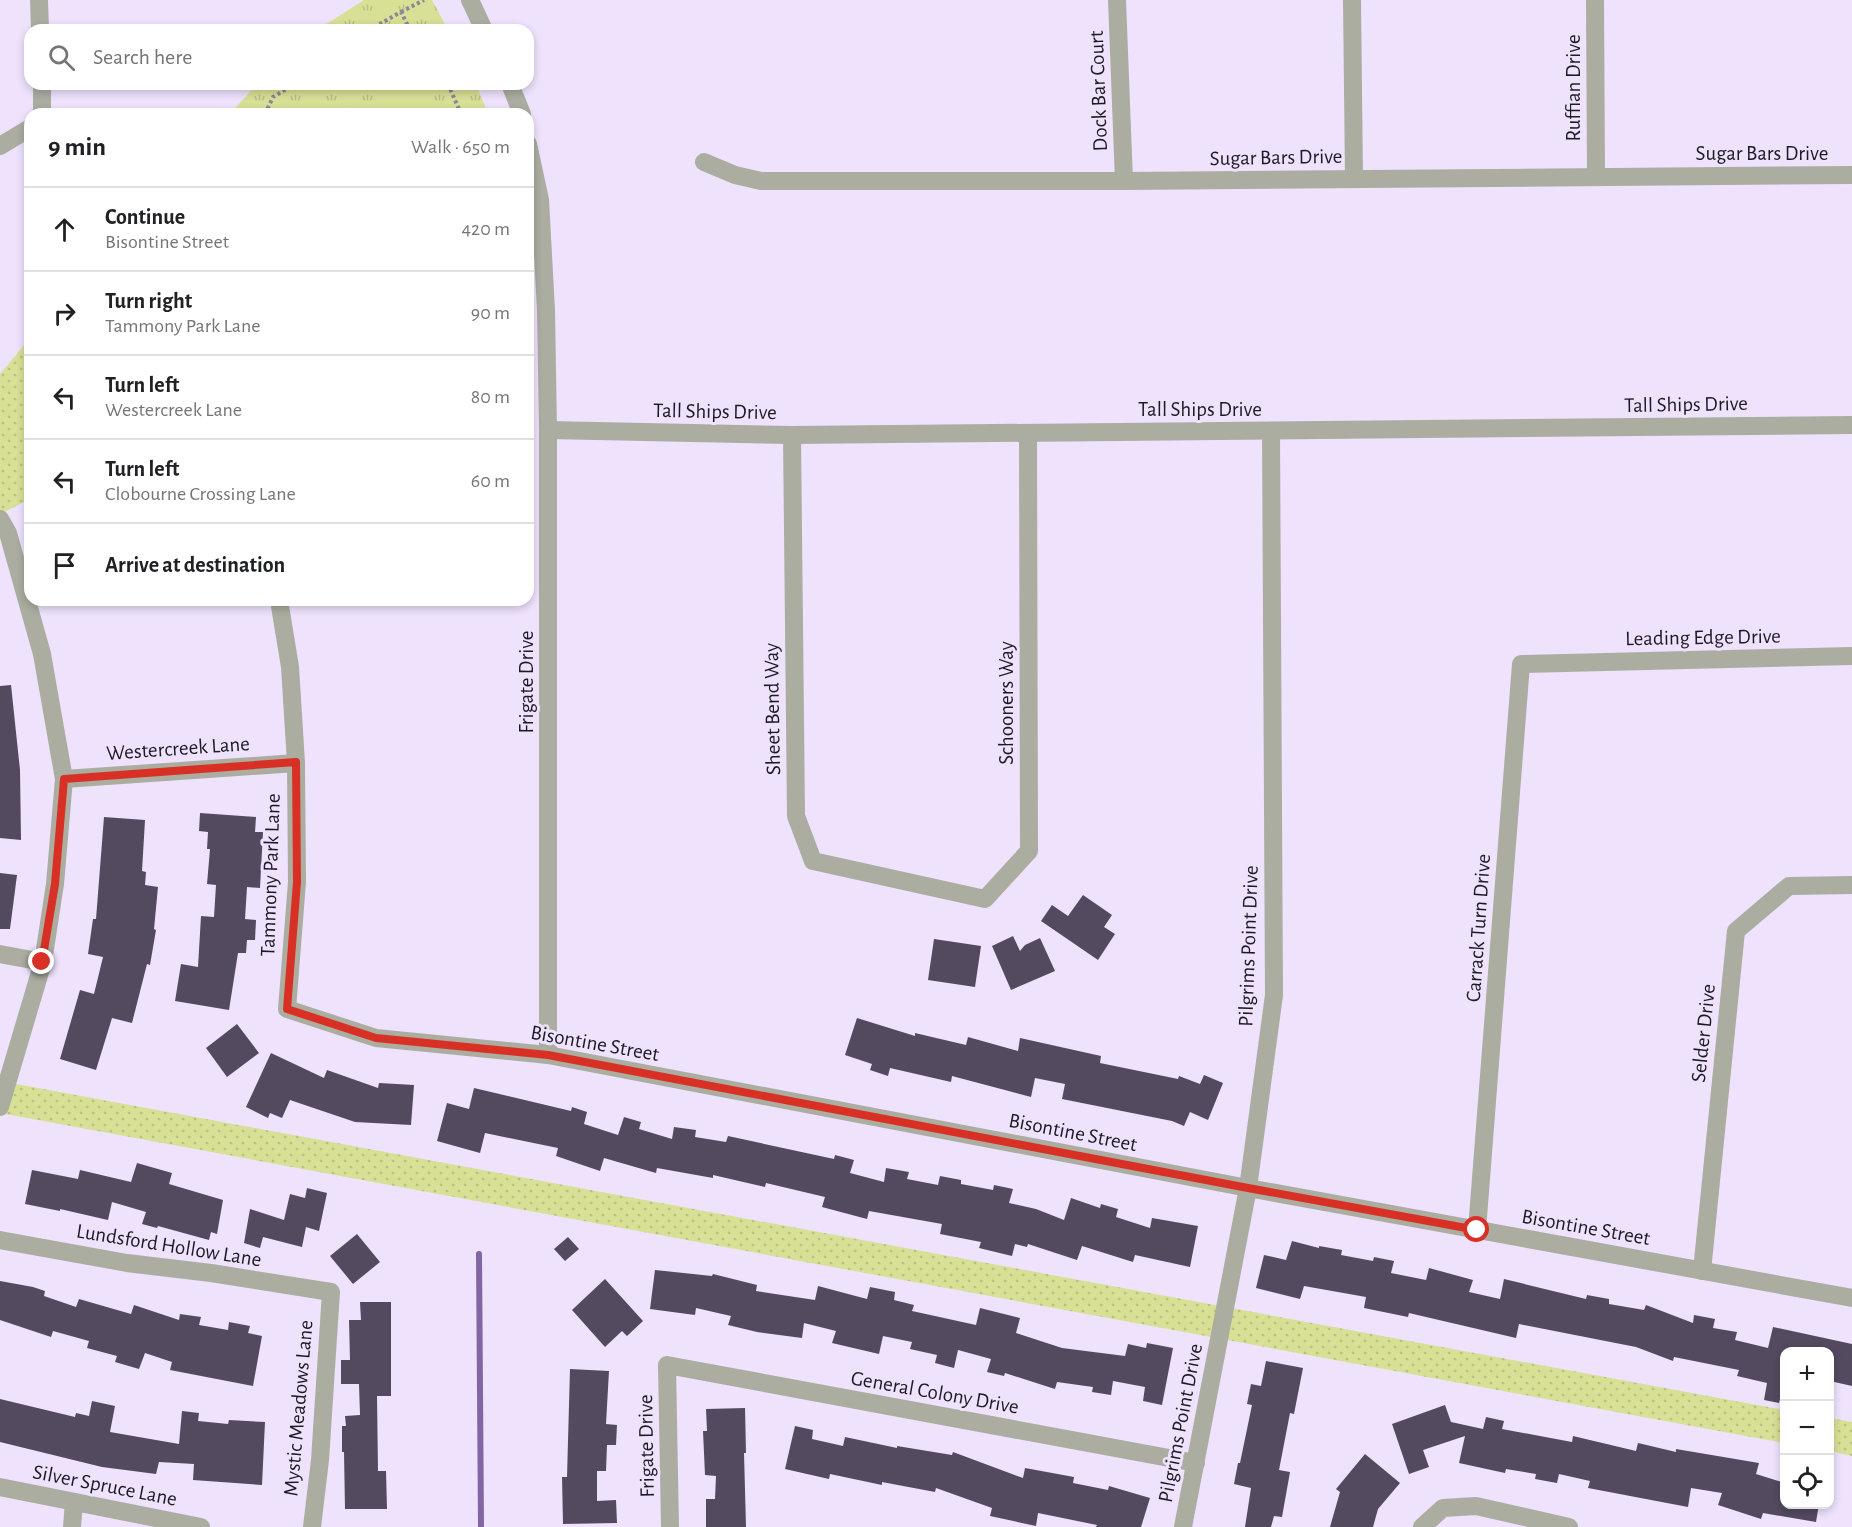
<!DOCTYPE html>
<html lang="en">
<head>
<meta charset="utf-8">
<style>
	:root { --surface:#fff; --page:#f2f2f2; --text:#202124; --muted:#757577; --line:#e0e0e0 }
	body { margin:0; font-family:"Alegreya Sans",sans-serif; background:var(--page); color:var(--text) }
	.controls { position:absolute; right:18px; bottom:18px; display:grid; overflow:hidden; border-radius:12px; box-shadow:0 3px 9px #0003 }
	.controls button { width:54px; height:54px; display:grid; place-items:center; padding:0; border:0; border-bottom:2px solid var(--line); background:var(--surface); color:var(--text); font:30px sans-serif }
	.stop { position:absolute; width:18px; height:18px; margin:-14px; border:4px solid #d93025; border-radius:50%; background:#fff }
	.stop.end { background:#d93025; border-color:#fff; box-shadow:0 2px 6px #0008 }
	.list { margin:0; padding:0; list-style:none }
	h2 { display:flex; justify-content:space-between; align-items:center; height:78px; margin:0; padding:0 24px; font-size:26px }
	h2 small { font-size:20px; font-weight:400; color:var(--muted) }
	.list li { display:grid; grid-template-columns:39px 1fr auto; gap:18px; align-items:center; box-sizing:border-box; height:84px; padding:0 24px; border-top:2px solid var(--line) }
	.list b { display:block; font-size:22px; white-space:nowrap }
	.list p { margin:0; font-size:20px; white-space:nowrap; color:var(--muted) }
	.list em { font-size:20px; font-style:normal; color:var(--muted) }
	.icon { flex:none; width:33px; height:33px; fill:none; stroke:currentColor; stroke-width:2; stroke-linecap:round; stroke-linejoin:round }
	.map { position:relative; flex:none; width:1852px; height:1527px; overflow:hidden }
	.search { position:absolute; background:var(--surface); box-shadow:0 3px 9px #0003; left:24px; top:24px; width:510px; height:66px; display:flex; align-items:center; gap:15px; box-sizing:border-box; padding:0 21px; border-radius:18px; color:var(--muted); font-size:22px }
	.panel { position:absolute; background:var(--surface); box-shadow:0 3px 9px #0003; left:24px; top:108px; width:510px; height:498px; border-radius:18px }
	.map>svg:first-child { display:block }
</style>
</head>
<body>
<div class="map">
<svg width="1852" height="1527" viewBox="0 0 1852 1527">
	<defs>
		<pattern id="grass-dots" width="8" height="8" patternUnits="userSpaceOnUse" patternTransform="scale(1.5)"><rect width="8" height="8" fill="#d8e096"/><path d="M2 2h.1M6 6h.1" fill="none" stroke="#b9c081" stroke-width="1.8" stroke-linecap="round"/></pattern>
		<pattern id="park-tufts" width="24" height="20" patternUnits="userSpaceOnUse" patternTransform="scale(1.5)"><rect width="24" height="20" fill="#d8e096"/><path d="M3 7l-1-3M5 7V3M7 7l1-3M15 17l-1-3M17 17v-4M19 17l1-3" fill="none" stroke="#b9c081"/></pattern>
	</defs>
	<rect width="100%" height="100%" fill="#eee2fd"/>
	<g fill="url(#grass-dots)">
		<polygon points="30,338 30,499 0,514 0,374"/>
		<polygon points="0,1081 1784,1410 1784,1443 0,1113"/>
		<polygon points="1830,1418 1852,1422 1852,1456 1830,1451"/>
	</g>
	<g fill="url(#park-tufts)">
		<polygon points="364,0 432,0 448,30 317,30"/>
		<polygon points="257,84 476,84 488,114 230,114"/>
	</g>
	<polygon fill="#d8e096" points="417,84 423,84 433,114 332,114"/>
	<g fill="none" stroke-linecap="round" stroke-linejoin="round">
		<polyline stroke="#8266a1" stroke-width="6" points="479,1254 481,1527"/>
	</g>
	<g fill="#544a60">
		<polygon points="11,685 20,770 21,840 0,838 0,686"/>
		<polygon points="200,813 256,817 255,832 263,832 260,888 247,887 245,919 256,920 255,940 247,940 246,953 238,953 229,1010 175,1001 181,964 198,967 201,916 214,917 216,885 207,884 210,849 207,849 208,832 199,831"/>
		<polygon points="104,817 145,820 142,871 146,872 145,885 158,887 154,929 156,930 150,965 147,964 132,1023 112,1018 96,1070 60,1059 80,990 94,994 103,957 88,954 93,919 96,919"/>
		<polygon points="0,873 17,875 10,929 0,929"/>
		<polygon points="1083,895 1112,915 1104,927 1115,934 1098,960 1041,921 1052,905 1068,916"/>
		<polygon points="1013,936 1020,951 1025,945 1040,938 1055,971 1011,990 992,946"/>
		<polygon points="934,939 981,946 975,987 928,980"/>
		<polygon points="857,1018 915,1036 915,1033 966,1045 968,1037 1018,1051 1020,1038 1101,1056 1100,1063 1178,1079 1179,1076 1200,1084 1204,1075 1223,1083 1208,1120 1190,1112 1184,1126 1172,1121 1062,1099 1065,1084 1035,1078 1031,1097 952,1076 951,1082 890,1068 888,1076 870,1070 872,1064 845,1055"/>
		<polygon points="237,1024 259,1053 227,1077 206,1048"/>
		<polygon points="271,1053 324,1078 327,1070 378,1088 379,1083 414,1085 411,1125 355,1122 290,1100 282,1118 270,1113 268,1118 246,1107"/>
		<polygon points="474,1088 571,1111 572,1107 587,1112 584,1124 618,1135 624,1117 641,1122 639,1129 672,1139 674,1127 696,1130 695,1137 726,1142 728,1136 834,1159 835,1155 854,1160 850,1173 884,1182 886,1168 909,1172 907,1179 938,1185 940,1176 961,1180 961,1184 993,1190 994,1185 1013,1189 1009,1203 1036,1209 1064,1220 1071,1198 1100,1208 1101,1204 1118,1209 1116,1217 1150,1228 1152,1218 1198,1226 1190,1267 1135,1255 1133,1262 1082,1246 1077,1260 1028,1244 1027,1247 1015,1244 1012,1256 979,1248 981,1242 940,1234 942,1224 869,1211 867,1219 822,1207 825,1197 766,1183 765,1187 713,1175 713,1178 657,1168 656,1173 604,1158 600,1171 556,1156 558,1148 485,1133 480,1153 437,1141 447,1103 469,1109"/>
		<polygon points="137,1163 172,1173 169,1184 223,1200 217,1234 211,1232 209,1240 158,1226 157,1228 142,1224 146,1212 112,1202 108,1220 60,1209 60,1211 25,1204 32,1170 78,1179 80,1170 131,1182"/>
		<polygon points="307,1188 327,1193 319,1231 306,1227 302,1247 263,1237 260,1248 244,1243 250,1209 284,1220 290,1194 305,1198"/>
		<polygon points="357,1234 380,1262 353,1284 330,1256"/>
		<polygon points="568,1237 579,1249 565,1261 554,1249"/>
		<polygon points="1292,1241 1319,1248 1319,1246 1342,1250 1341,1255 1373,1261 1374,1257 1394,1261 1391,1273 1426,1280 1429,1268 1473,1280 1469,1292 1500,1299 1504,1279 1586,1299 1587,1295 1609,1299 1609,1304 1644,1310 1646,1305 1693,1323 1694,1315 1715,1319 1713,1328 1737,1332 1735,1340 1768,1348 1773,1327 1852,1344 1852,1386 1830,1381 1830,1352 1785,1352 1785,1379 1779,1403 1764,1400 1767,1383 1737,1376 1739,1370 1674,1357 1673,1361 1636,1347 1519,1324 1516,1338 1409,1313 1408,1317 1364,1308 1366,1297 1304,1286 1300,1299 1256,1288 1264,1255 1286,1260"/>
		<polygon points="655,1270 712,1276 713,1274 757,1285 756,1291 815,1300 818,1286 867,1299 870,1287 895,1292 894,1300 914,1305 912,1311 976,1325 980,1308 1020,1318 1016,1333 1062,1348 1125,1356 1128,1344 1146,1348 1147,1343 1173,1348 1162,1405 1143,1401 1145,1387 1113,1381 1111,1395 1092,1392 1093,1387 1057,1382 1055,1389 1005,1373 1004,1376 987,1372 991,1359 958,1350 954,1368 935,1363 937,1355 910,1349 912,1342 883,1336 879,1354 832,1343 836,1331 804,1323 802,1338 757,1332 728,1325 731,1316 696,1308 695,1315 650,1309"/>
		<polygon points="605,1279 643,1321 627,1336 622,1331 605,1347 572,1310"/>
		<polygon points="0,1281 33,1287 45,1291 44,1296 76,1307 79,1299 131,1314 134,1305 179,1320 180,1314 201,1317 199,1325 228,1330 229,1322 250,1326 248,1333 262,1336 253,1386 170,1370 172,1362 145,1353 139,1369 115,1362 117,1356 87,1348 89,1341 53,1331 51,1337 0,1320"/>
		<polygon points="360,1302 391,1302 391,1396 377,1396 378,1471 386,1471 387,1509 345,1509 344,1452 342,1452 342,1426 346,1426 345,1416 360,1415 359,1384 341,1384 341,1360 350,1360 349,1320 361,1320"/>
		<polygon points="1266,1361 1303,1368 1294,1414 1290,1413 1279,1470 1290,1472 1282,1517 1274,1516 1271,1527 1245,1527 1251,1488 1234,1484 1238,1463 1240,1463 1252,1405 1247,1404 1251,1384 1261,1386"/>
		<polygon points="570,1369 609,1371 606,1424 617,1425 616,1445 607,1445 606,1471 597,1471 597,1501 616,1500 617,1523 563,1524 562,1477 567,1477"/>
		<polygon points="0,1399 75,1417 76,1413 89,1416 92,1401 115,1406 110,1432 179,1444 182,1411 199,1413 198,1421 228,1424 229,1420 265,1422 262,1485 193,1480 194,1464 159,1462 156,1474 102,1467 0,1442"/>
		<polygon points="1445,1405 1451,1422 1483,1429 1486,1417 1504,1421 1502,1429 1572,1442 1573,1436 1636,1451 1638,1443 1676,1452 1676,1449 1759,1463 1756,1474 1785,1483 1785,1504 1819,1504 1816,1522 1763,1513 1761,1519 1718,1505 1722,1493 1691,1488 1688,1507 1588,1488 1590,1481 1559,1474 1557,1483 1535,1479 1536,1474 1506,1469 1505,1473 1459,1463 1465,1436 1423,1450 1429,1467 1409,1474 1392,1424"/>
		<polygon points="745,1408 746,1453 744,1453 746,1527 706,1527 706,1499 715,1499 716,1476 705,1475 703,1431 707,1431 706,1409"/>
		<polygon points="795,1426 813,1430 812,1439 843,1446 845,1437 897,1448 897,1446 952,1455 953,1452 1023,1478 1025,1468 1074,1477 1073,1483 1108,1490 1109,1486 1150,1498 1141,1527 1096,1527 1097,1525 1038,1513 1036,1526 990,1516 992,1508 936,1488 935,1492 882,1482 882,1485 830,1474 829,1479 785,1469"/>
		<polygon points="1365,1454 1400,1483 1378,1509 1373,1527 1330,1527 1340,1492 1336,1489"/>
	</g>
	<g fill="none" stroke-linecap="round" stroke-linejoin="round">
		<g stroke="#8d8598" stroke-width="4" stroke-dasharray="3 3" stroke-linecap="butt">
			<polyline points="401,12 424,0"/>
			<polyline points="369,30 401,12 410,30"/>
			<polyline points="448,84 461,114"/>
			<polyline points="265,114 273,97 295,84"/>
		</g>
		<g stroke="#abada1" stroke-width="18">
			<polyline points="39,0 40,30"/>
			<polyline points="470,0 484,30"/>
			<polyline points="1117,0 1124,181"/>
			<polyline points="1352,0 1354,178"/>
			<polyline points="1595,0 1596,176"/>
			<polyline points="42,84 42,114"/>
			<polyline points="510,84 522,114"/>
			<polyline points="528,144 540,200 546,310 548,430 548,1055"/>
			<polyline points="0,146 30,128"/>
			<polyline points="704,162 735,175 761,181 1124,181 1852,175"/>
			<polyline points="548,430 792,435 1852,425"/>
			<polyline points="792,435 796,816 813,861 985,899 1029,851 1028,433"/>
			<polyline points="0,519 8,533 42,654 64,779 55,884 43,962 0,1107"/>
			<polyline points="279,600 290,667 296,763 297,882 287,1009 376,1038 548,1055 1248,1188 1852,1298"/>
			<polyline points="64,779 296,763"/>
			<polyline points="0,954 43,962"/>
			<polyline points="1477,1230 1521,664 1852,656"/>
			<polyline points="0,1240 127,1263 211,1273 331,1292 320,1460 312,1527"/>
			<polyline points="1702,1271 1736,931 1789,886 1852,885"/>
			<polyline points="0,1487 201,1527"/>
			<polyline points="72,1527 74,1502"/>
			<polyline points="670,1527 667,1365 1196,1463"/>
			<polyline points="1183,1527 1248,1188 1274,995 1271,431"/>
			<polyline points="1422,1527 1443,1508 1476,1506 1569,1527"/>
		</g>
	</g>
	<g fill="none" stroke-linecap="round" stroke-linejoin="round">
		<polyline stroke="#d93025" stroke-width="8" points="42,962 55,884 64,779 296,762 297,882 287,1009 376,1038 548,1055 1248,1188 1477,1230"/>
	</g>
	<g text-anchor="middle" stroke-width="6" stroke-linejoin="round" paint-order="stroke">
		<g font-size="21" fill="#1e1a23" stroke="#eee2fd">
			<text transform="translate(1573 88) rotate(-90)" y="7">Ruffian Drive</text>
			<text transform="translate(1098 91) rotate(-92)" y="7">Dock Bar Court</text>
			<text x="1762" y="160">Sugar Bars Drive</text>
			<text transform="translate(1276 157) rotate(-1)" y="7">Sugar Bars Drive</text>
			<text transform="translate(1686 404) rotate(-1)" y="7">Tall Ships Drive</text>
			<text x="1200" y="416">Tall Ships Drive</text>
			<text transform="translate(715 411) rotate(1)" y="7">Tall Ships Drive</text>
			<text transform="translate(1703 637) rotate(-1)" y="7">Leading Edge Drive</text>
			<text transform="translate(526 682) rotate(-90)" y="7">Frigate Drive</text>
			<text transform="translate(1006 703) rotate(-90)" y="7">Schooners Way</text>
			<text transform="translate(772 709) rotate(-91)" y="7">Sheet Bend Way</text>
			<text transform="translate(178 748) rotate(-4)" y="7">Westercreek Lane</text>
			<text transform="translate(270 875) rotate(-88)" y="7">Tammony Park Lane</text>
			<text transform="translate(1478 928) rotate(-86)" y="7">Carrack Turn Drive</text>
			<text transform="translate(1248 946) rotate(-88)" y="7">Pilgrims Point Drive</text>
			<text transform="translate(1703 1033) rotate(-84)" y="7">Selder Drive</text>
			<text transform="translate(595 1043) rotate(10)" y="7">Bisontine Street</text>
			<text transform="translate(1073 1132) rotate(11)" y="7">Bisontine Street</text>
			<text transform="translate(1586 1227) rotate(10)" y="7">Bisontine Street</text>
			<text transform="translate(169 1245) rotate(9)" y="7">Lundsford Hollow Lane</text>
			<text transform="translate(935 1392) rotate(10)" y="7">General Colony Drive</text>
			<text transform="translate(298 1408) rotate(-85)" y="7">Mystic Meadows Lane</text>
			<text transform="translate(1180 1423) rotate(-79)" y="7">Pilgrims Point Drive</text>
			<text transform="translate(646 1446) rotate(-91)" y="7">Frigate Drive</text>
			<text transform="translate(105 1485) rotate(11)" y="7">Silver Spruce Lane</text>
		</g>
	</g>
</svg>
<div class="controls">
<button>+</button>
<button>−</button>
<button><svg class="icon" aria-label="locate" viewBox="0 0 24 24"><circle cx="12" cy="12" r="6"/><path d="M12 2v4M12 18v4M2 12h4M18 12h4"/></svg></button>
</div>
<div class="stop" style="left:1477px;top:1230px"></div>
<div class="stop end" style="left:42px;top:962px"></div>
<div class="search"><svg class="icon" aria-label="search" viewBox="0 0 24 24"><circle cx="10" cy="10" r="6"/><path d="M15 15l6 6"/></svg>Search here</div>
<section class="panel">
<h2>9 min<small>Walk · 650 m</small></h2>
<ul class="list">
<li><svg class="icon" aria-label="ahead" viewBox="0 0 24 24"><path d="M12 20V5M6 11l6-6 6 6"/></svg><div><b>Continue</b><p>Bisontine Street</p></div><em>420 m</em></li>
<li><svg class="icon" aria-label="right" viewBox="0 0 24 24"><path d="M7 20v-9h11M14 6l5 5-5 5"/></svg><div><b>Turn right</b><p>Tammony Park Lane</p></div><em>90 m</em></li>
<li><svg class="icon" aria-label="left" viewBox="0 0 24 24"><path d="M17 20v-9H6M10 6l-5 5 5 5"/></svg><div><b>Turn left</b><p>Westercreek Lane</p></div><em>80 m</em></li>
<li><svg class="icon" aria-label="left" viewBox="0 0 24 24"><path d="M17 20v-9H6M10 6l-5 5 5 5"/></svg><div><b>Turn left</b><p>Clobourne Crossing Lane</p></div><em>60 m</em></li>
<li><svg class="icon" aria-label="arrive" viewBox="0 0 24 24"><path d="M6 21V4h12l-3 4 3 4H6"/></svg><div><b>Arrive at destination</b></div></li>
</ul>
</section>
</div>
</body>
</html>
